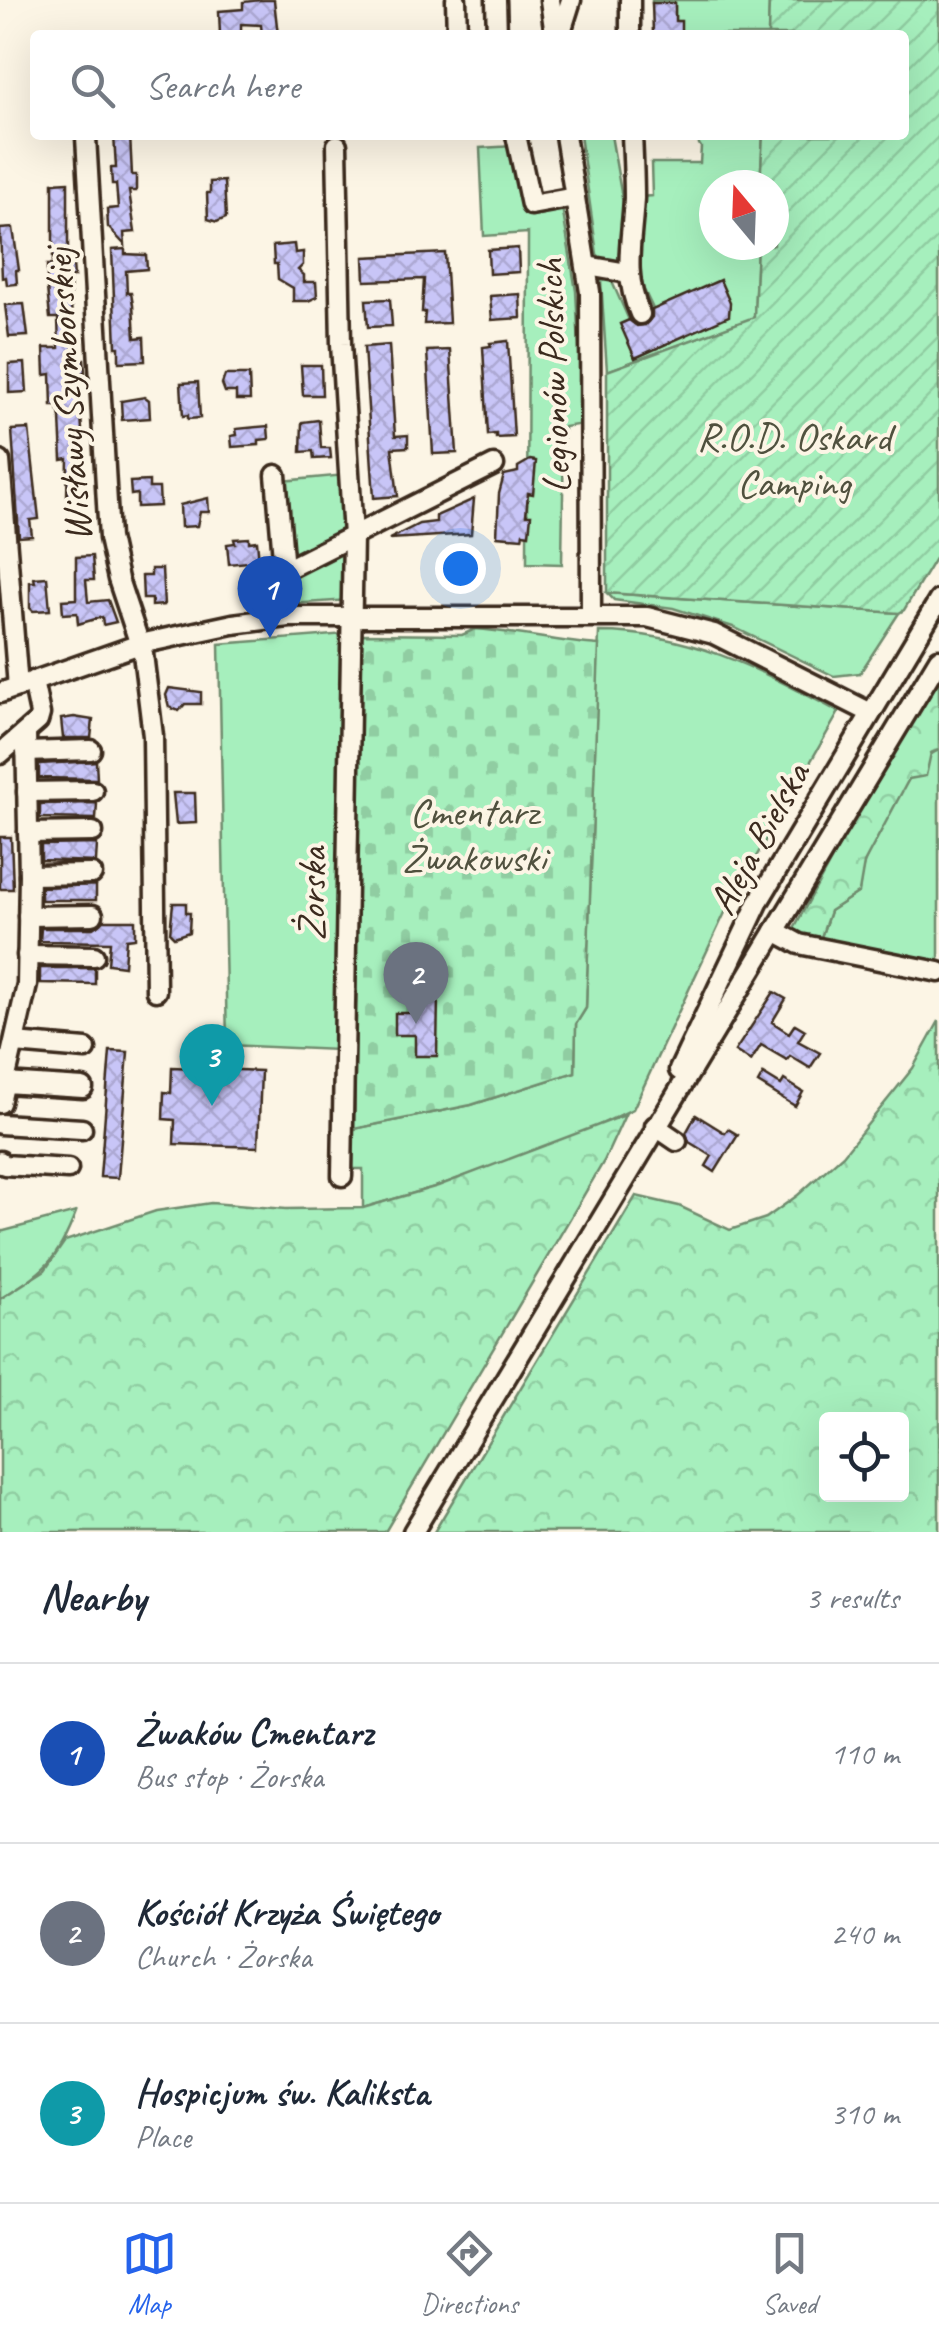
<!DOCTYPE html>
<html lang="en">
<head>
<meta charset="utf-8">
<style>
	:root { --surface:#fff; --page:#f6f6f7; --text:#1f2937; --muted:#747a83; --line:#e0e1e3; --accent:#2563eb }
	body { margin:0; font-family:Caveat,sans-serif; background:var(--page); color:var(--text) }
	.controls { position:absolute; right:30px; bottom:30px; display:grid; overflow:hidden; border-radius:10px; box-shadow:0 10px 40px #0002 }
	.controls button { width:90px; height:90px; display:grid; place-items:center; padding:0; border:0; border-bottom:2px solid var(--line); background:var(--surface); color:var(--text); font:50px sans-serif }
	.compass { position:absolute; left:699px; top:170px; width:90px; height:90px; border-radius:50%; background:var(--surface); box-shadow:0 10px 40px #0002; rotate:341deg }
	.you { position:absolute; left:460px; top:568px; width:35px; height:35px; margin:-25px; border:8px solid #fff; border-radius:50%; background:#1a73e8; box-shadow:0 0 0 15px #1a73e833 }
	.badge { display:grid; place-items:center; width:65px; height:65px; border-radius:50%; background:var(--accent); color:#fff; font-size:32px; font-weight:700 }
	.pin { position:absolute; translate:-50% -82px; filter:drop-shadow(0 2px 5px #0008) }
	.pin::after { content:''; position:absolute; top:52px; width:35px; height:30px; background:inherit; clip-path:polygon(0 0,100% 0,50% 100%) }
	.list { margin:0; padding:0; list-style:none }
	h2 { display:flex; justify-content:space-between; align-items:center; height:130px; margin:0; padding:0 40px; font-size:42px }
	h2 small { font-size:32px; font-weight:400; color:var(--muted) }
	.list li { display:grid; grid-template-columns:65px 1fr auto; gap:30px; align-items:center; box-sizing:border-box; height:180px; padding:0 40px; border-top:2px solid var(--line) }
	.list b { display:block; font-size:38px; white-space:nowrap }
	.list p { margin:0; font-size:32px; white-space:nowrap; color:var(--muted) }
	.list em { font-size:32px; font-style:normal; color:var(--muted) }
	.icon { flex:none; width:55px; height:55px; fill:none; stroke:currentColor; stroke-width:2; stroke-linecap:round; stroke-linejoin:round }
	.map { position:relative; flex:none; width:939px; height:1532px; overflow:hidden }
	.search { position:absolute; background:var(--surface); box-shadow:0 10px 40px #0002; left:30px; right:30px; top:30px; height:110px; display:flex; align-items:center; gap:25px; box-sizing:border-box; padding:0 35px; border-radius:10px; color:var(--muted); font-size:38px }
	.sheet { height:670px; background:var(--surface) }
	nav { display:flex; justify-content:space-around; align-items:center; box-sizing:border-box; height:140px; border-top:2px solid var(--line); background:var(--surface); font-size:28px; color:var(--muted) }
	nav a { display:grid; justify-items:center; gap:5px }
	nav .on { color:var(--accent) }
	.map>svg:first-child { display:block }
</style>
</head>
<body>
<div class="map">
<svg width="939" height="1532" viewBox="0 0 939 1532">
	<defs>
		<pattern id="forest-crowns" width="20" height="18" patternUnits="userSpaceOnUse" patternTransform="scale(2.5)"><rect width="20" height="18" fill="#a6efbd"/><path d="M2 6a3 3 0 1 1 6 0M12 15a3 3 0 1 1 6 0" fill="none" stroke="#90cda2"/></pattern>
		<pattern id="cemetery-stones" width="16" height="16" patternUnits="userSpaceOnUse" patternTransform="scale(2.5)"><rect width="16" height="16" fill="#a6efbd"/><path d="M2 7V4a2 2 0 0 1 4 0v3zM10 15v-3a2 2 0 0 1 4 0v3z" fill="#90cda2"/></pattern>
		<pattern id="garden-furrows" width="10" height="10" patternUnits="userSpaceOnUse" patternTransform="scale(2.5)"><rect width="10" height="10" fill="#a6efbd"/><path d="M-1 1l2-2M0 10L10 0M9 11l2-2" fill="none" stroke="#90cda2"/></pattern>
		<pattern id="building-cross-hatch" width="8" height="8" patternUnits="userSpaceOnUse" patternTransform="scale(2.5)"><rect width="8" height="8" fill="#c8c5f7"/><path d="M0 0l8 8M0 8l8-8" fill="none" stroke="#ada9d3"/></pattern>
	</defs>
	<rect width="100%" height="100%" fill="#fcf5e5"/>
	<filter id="ink" filterUnits="userSpaceOnUse"><feTurbulence type="fractalNoise" baseFrequency=".01" numOctaves="2"/><feDisplacementMap in="SourceGraphic" scale="20" xChannelSelector="R" yChannelSelector="G"/><feConvolveMatrix kernelMatrix="1 2 1 2 8 2 1 2 1" color-interpolation-filters="sRGB"/></filter>
	<g filter="url(#ink)">
		<g fill="#a6efbd" stroke="#708c6e" stroke-width="2.5">
			<polygon points="652,0 769,0 768,35 669,35 667,28 675,21 675,3 652,3"/>
			<polygon points="580,135 611,135 622,198 629,198 625,254 620,261 604,262 597,254"/>
			<polygon points="693,135 763,135 760,185 714,185 714,245 757,245 754,318 607,371 601,281 605,275 609,275 629,320 653,309 636,273 640,197 652,196 651,163 700,163 701,147"/>
			<polygon points="515,146 531,213 562,207 576,291 583,424 564,427 562,564 527,563 528,233 484,236 480,148"/>
			<polygon points="345,475 349,533 289,563 283,481"/>
			<polygon points="350,542 350,600 290,604 289,572"/>
			<polygon points="607,593 899,613 860,673 834,676 733,627 673,608 614,600"/>
			<path d="M599 632C691 632 760 670 839 712L729 904 633 1109 581 1134 438 1186 363 1208V1169H349L354 1129 471 1105 575 1072 576 1024 586 1008Z"/>
			<polygon points="346,634 337,1050 227,1045 219,644"/>
			<path d="M939 750V964L819 943 830 911 859 892C860 882 861 870 865 861 876 834 912 760 939 750Z"/>
			<path d="M76 1212C57 1263 44 1271 0 1299V1232Z"/>
		</g>
		<g fill="url(#forest-crowns)" stroke="#708c6e" stroke-width="2.5" fill-rule="evenodd">
			<polygon points="939,673 939,750 931,753 926,776 909,779 864,863 859,892 830,911 819,943 792,937 793,930 908,720"/>
			<path d="M939 1021V1532H434L636 1196 679 1206 730 1230 766 1218 798 1195 843 1155 913 1068ZM826 1420H902V1494H826Z"/>
			<polygon points="625,1115 604,1161 385,1532 0,1532 0,1299 45,1270 65,1241 156,1211 211,1203 286,1209 363,1208 438,1186"/>
		</g>
		<path fill="url(#cemetery-stones)" stroke="#708c6e" stroke-width="2.5" d="M475 629C517 632 557 642 599 645L586 1008 576 1024 575 1072 471 1105 354 1129 357 953 353 952 361 634 462 635Z"/>
		<polygon fill="url(#garden-furrows)" stroke="#708c6e" stroke-width="2.5" points="769,0 939,0 939,552 904,610 899,613 607,593 607,371 754,317 757,245 774,245 774,185 760,185 763,135 904,135 904,35 768,35"/>
		<g fill="url(#building-cross-hatch)" stroke="#3b2a1e" stroke-width="2.5">
			<polygon points="260,0 274,0 278,35 262,35 261,25 241,24 241,35 220,35 219,11 243,9 243,2"/>
			<polygon points="652,3 675,3 675,21 681,21 681,35 653,33"/>
			<polygon points="114,135 130,135 132,175 136,175 136,191 129,191 135,232 124,233 125,245 108,227 107,209 118,208 116,184 112,184 111,168 116,168"/>
			<polygon points="224,181 226,218 217,222 208,219 207,193 210,193 210,182"/>
			<polygon points="68,182 68,265 73,264 74,277 70,277 73,347 78,347 79,359 84,359 85,372 78,373 83,444 79,445 81,473 84,473 86,496 76,501 67,497 68,459 62,460 60,418 58,406 52,406 51,374 45,375 44,348 59,348 58,318 50,318 47,288 47,265 53,265 53,183"/>
			<polygon points="13,228 19,270 16,270 17,284 7,285 6,277 2,278 0,229"/>
			<polygon points="294,244 295,253 303,252 303,265 298,270 304,275 304,282 316,282 317,297 308,301 293,301 293,288 278,279 277,264 274,264 273,246"/>
			<polygon points="518,248 519,272 489,274 488,250"/>
			<polygon points="125,249 125,254 146,255 147,269 126,271 127,293 131,293 133,305 135,338 144,337 145,361 119,362 119,347 116,347 112,250"/>
			<polygon points="445,253 449,323 424,324 425,312 422,312 424,279 365,281 364,257"/>
			<polygon points="720,280 730,303 729,316 635,358 620,324 629,320 637,326 645,325 652,317 652,310"/>
			<polygon points="520,294 521,318 492,320 490,296"/>
			<polygon points="390,299 392,326 368,327 366,300"/>
			<polygon points="24,304 28,336 9,337 5,305"/>
			<polygon points="508,341 514,437 496,438 496,434 488,435 483,347 491,346 490,343"/>
			<polygon points="389,345 395,436 408,435 408,447 392,448 398,496 374,498 364,347"/>
			<polygon points="450,350 457,453 433,454 427,351"/>
			<polygon points="25,363 27,392 9,393 9,364"/>
			<polygon points="301,365 321,365 322,395 303,395"/>
			<polygon points="225,375 249,375 250,400 236,400 236,392 225,392 222,384"/>
			<polygon points="198,382 200,418 188,419 188,415 183,416 181,383"/>
			<polygon points="145,397 149,400 150,418 122,420 121,401"/>
			<polygon points="319,420 321,448 330,448 331,458 314,459 313,451 301,452 302,422"/>
			<polygon points="268,426 269,439 259,440 259,445 232,447 231,436 237,435 236,429"/>
			<polygon points="29,429 39,519 30,520 32,536 19,537 12,430"/>
			<polygon points="530,460 536,461 533,494 528,493 526,515 531,515 529,534 523,533 522,538 497,536 499,494 504,475 518,472 518,467"/>
			<polygon points="149,481 149,488 159,488 160,506 137,507 137,494 131,495 130,482"/>
			<polygon points="208,498 209,512 200,512 197,526 181,527 180,505"/>
			<polygon points="474,499 471,534 389,539 419,524 436,522 436,516"/>
			<polygon points="249,538 249,542 257,541 259,561 229,564 227,544 235,543 234,539"/>
			<polygon points="92,556 94,580 86,580 88,602 108,600 116,622 103,625 102,617 78,624 77,613 63,614 62,600 76,599 76,557"/>
			<polygon points="151,569 162,569 164,605 152,606 152,599 143,599 142,576 151,576"/>
			<polygon points="47,577 50,610 33,611 30,608 30,582 35,582 34,578"/>
			<polygon points="169,688 201,692 201,704 185,704 179,711 169,707 166,695"/>
			<polygon points="74,717 93,720 91,738 63,738 61,719"/>
			<polygon points="96,761 97,779 39,778 39,764"/>
			<polygon points="173,793 195,793 196,823 176,824"/>
			<polygon points="97,803 96,819 40,818 40,804"/>
			<polygon points="0,837 11,837 13,889 0,889"/>
			<polygon points="97,844 96,862 41,860 41,845"/>
			<polygon points="96,885 96,900 41,900 41,887"/>
			<polygon points="173,903 186,903 186,913 190,913 189,932 174,937 170,933"/>
			<polygon points="104,920 135,920 135,938 126,939 124,966 108,964 110,942 40,941 41,928 93,928"/>
			<polygon points="40,968 95,968 95,984 40,983"/>
			<polygon points="416,992 438,993 437,1056 415,1056 415,1035 395,1035 395,1013 416,1013"/>
			<polygon points="774,992 786,999 772,1022 789,1033 795,1024 805,1030 798,1041 820,1053 810,1068 790,1056 787,1060 761,1045 751,1061 735,1051"/>
			<polygon points="110,1051 128,1052 118,1178 100,1177"/>
			<polygon points="172,1067 261,1071 258,1147 174,1144 175,1120 163,1119 164,1092 171,1093"/>
			<polygon points="763,1074 781,1085 784,1080 803,1092 795,1106 758,1083"/>
			<polygon points="696,1115 725,1133 728,1129 738,1135 715,1172 706,1166 712,1156 689,1142 686,1133"/>
		</g>
		<g fill="none" stroke-linecap="round" stroke-linejoin="round">
			<g stroke="#3b2a1e" stroke-width="25">
				<g id="minor">
					<polyline points="456,0 457,35"/>
					<polyline points="496,0 497,35"/>
					<polyline points="550,0 555,35"/>
					<polyline points="630,0 630,35"/>
					<polyline points="560,35 571,0"/>
					<polyline points="516,135 531,205 575,197"/>
					<polyline points="565,135 590,292 591,616"/>
					<path d="M632 135C633 156 634 177 634 198 632 241 622 273 640 314"/>
					<polyline points="86,137 109,538 118,579 143,654 153,736 156,991"/>
					<polyline points="337,145 341,344 353,536 342,1176"/>
					<polyline points="587,266 628,273"/>
					<polyline points="0,461 18,687"/>
					<polyline points="276,475 288,617"/>
					<polyline points="285,570 494,465"/>
					<polyline points="0,693 140,644 233,624 288,617 647,617 714,634 871,713"/>
					<polyline points="26,752 91,750"/>
					<polyline points="0,754 38,721 40,714 33,681"/>
					<polyline points="27,792 93,791"/>
					<polyline points="28,833 93,832"/>
					<polyline points="29,875 92,874"/>
					<polyline points="28,916 93,915"/>
					<polyline points="775,931 799,944 939,972"/>
					<polyline points="27,955 94,956"/>
					<polyline points="15,1043 86,1049"/>
					<polyline points="679,1070 760,899 939,600"/>
					<polyline points="5,1083 83,1088"/>
					<polyline points="0,1103 27,985 29,875 26,733"/>
					<polyline points="0,1124 82,1129"/>
					<polyline points="655,1126 677,1141"/>
					<polyline points="0,1161 4,1165 68,1169"/>
					<polyline points="413,1532 939,659"/>
				</g>
			</g>
			<use href="#minor" stroke="#fcf5e5" stroke-width="18"/>
		</g>
	</g>
	<g text-anchor="middle" stroke-width="8" stroke-linejoin="round" paint-order="stroke">
		<g font-size="40" fill="#3b2a1e" stroke="#fcf5e5">
			<text transform="translate(552 376) rotate(-92)" y="14">Legionów Polskich</text>
			<text transform="translate(67 395) rotate(-94)" y="14">Wisławy Szymborskiej</text>
			<text transform="translate(758 838) rotate(-61)" y="14">Aleja Bielska</text>
			<text transform="translate(311 894) rotate(-89)" y="14">Żorska</text>
		</g>
		<g font-size="40" fill="#50513e" stroke="#fcf5e5">
			<text x="794" y="450">R.O.D. Oskard<tspan x="794" dy="46">Camping</tspan></text>
			<text x="474" y="825">Cmentarz<tspan x="474" dy="46">Żwakowski</tspan></text>
		</g>
	</g>
</svg>
<div class="controls">
<button><svg class="icon" aria-label="locate" viewBox="0 0 24 24"><circle cx="12" cy="12" r="6"/><path d="M12 2v4M12 18v4M2 12h4M18 12h4"/></svg></button>
</div>
<svg class="compass" viewBox="-18 -18 36 36"><path d="M0-13l5 13h-10z" fill="#e53935"/><path d="M0 13l5-13h-10z" fill="#747a83"/></svg>
<div class="you"></div>
<div class="pin badge" style="left:270px;top:638px;background:#1a4fb4">1</div>
<div class="pin badge" style="left:416px;top:1024px;background:#6b7280">2</div>
<div class="pin badge" style="left:212px;top:1106px;background:#0f9aa8">3</div>
<div class="search"><svg class="icon" aria-label="search" viewBox="0 0 24 24"><circle cx="10" cy="10" r="6"/><path d="M15 15l6 6"/></svg>Search here</div>
</div>
<section class="sheet">
<h2>Nearby<small>3 results</small></h2>
<ul class="list">
<li><span class="badge" style="background:#1a4fb4">1</span><div><b>Żwaków Cmentarz</b><p>Bus stop · Żorska</p></div><em>110 m</em></li>
<li><span class="badge" style="background:#6b7280">2</span><div><b>Kościół Krzyża Świętego</b><p>Church · Żorska</p></div><em>240 m</em></li>
<li><span class="badge" style="background:#0f9aa8">3</span><div><b>Hospicjum św. Kaliksta</b><p>Place</p></div><em>310 m</em></li>
</ul>
</section>
<nav>
<a class="on"><svg class="icon" aria-label="map" viewBox="0 0 24 24"><path d="M3 6l6-2 6 2 6-2v14l-6 2-6-2-6 2zM9 4v14M15 6v14"/></svg>Map</a>
<a><svg class="icon" aria-label="directions" viewBox="0 0 24 24"><path d="M12 3l9 9-9 9-9-9zM9 14v-3h6M13 9l2 2-2 2"/></svg>Directions</a>
<a><svg class="icon" aria-label="saved" viewBox="0 0 24 24"><path d="M7 4h10v16l-5-4-5 4z"/></svg>Saved</a>
</nav>
</body>
</html>
